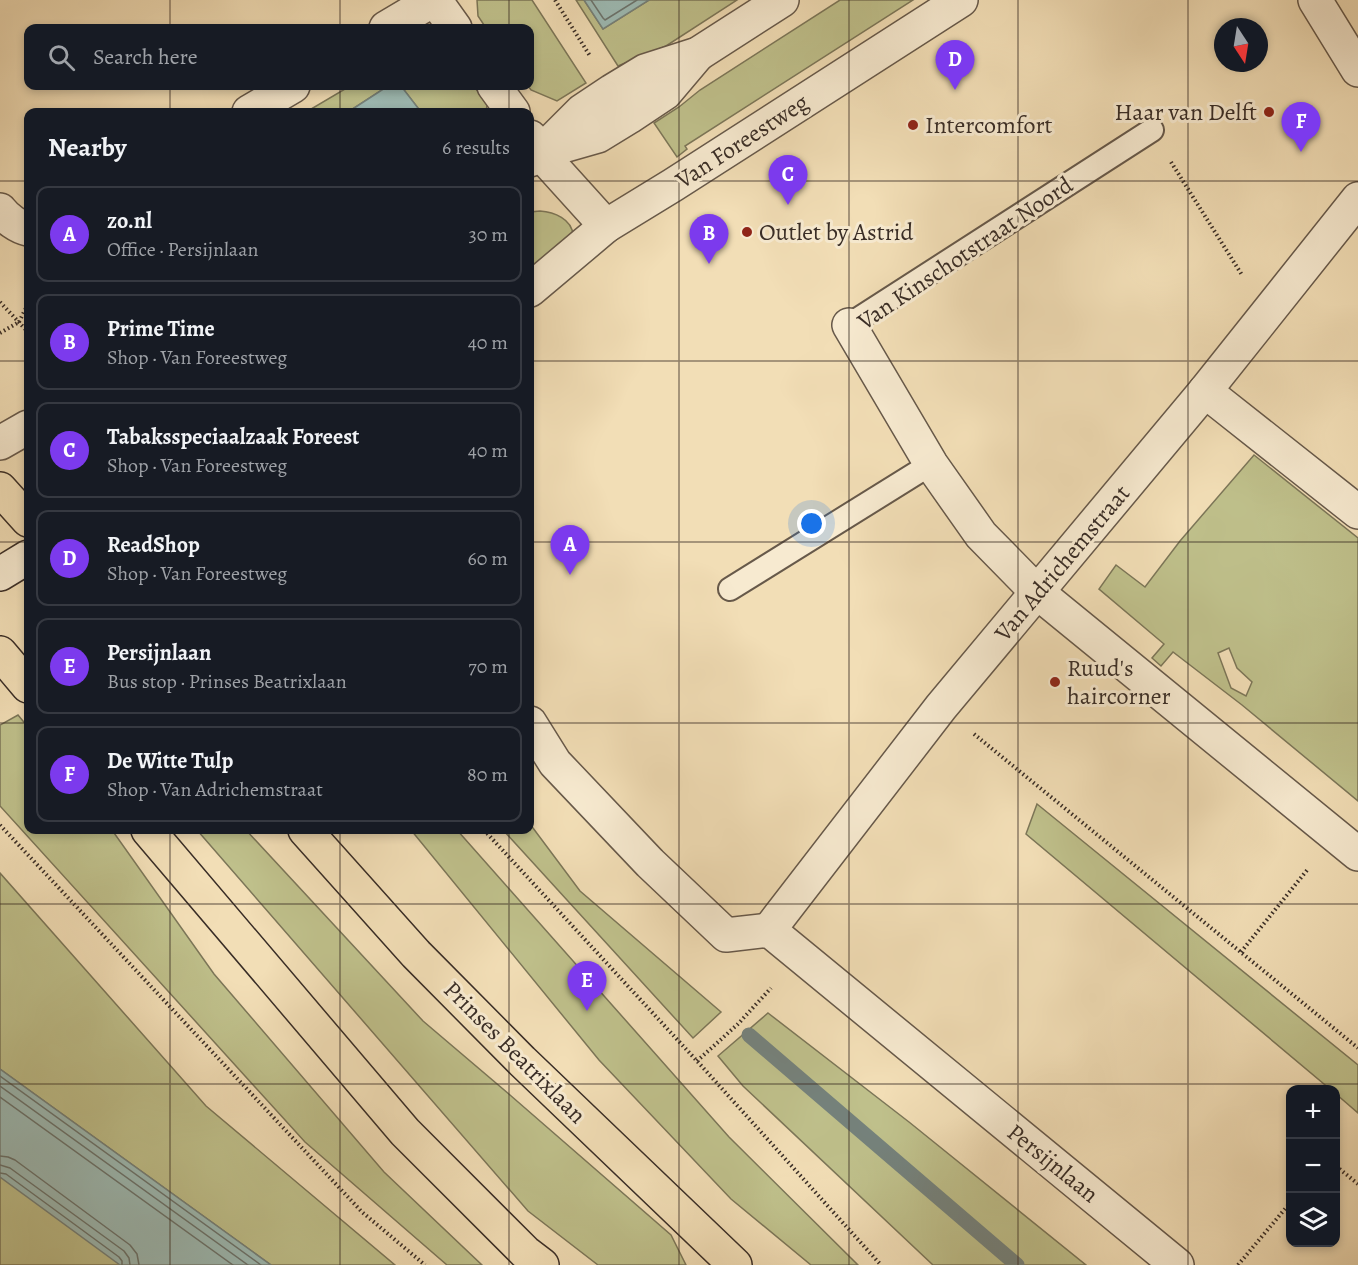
<!DOCTYPE html>
<html lang="en">
<head>
<meta charset="utf-8">
<style>
	:root { --surface:#171b24; --page:#242831; --text:#f1f3f6; --muted:#9ea1a6; --line:#363941; --accent:#7c3aed }
	body { margin:0; font-family:Alegreya,serif; background:var(--page); color:var(--text) }
	.controls { position:absolute; right:18px; bottom:18px; display:grid; overflow:hidden; border-radius:12px; box-shadow:0 3px 9px #0003 }
	.controls button { width:54px; height:54px; display:grid; place-items:center; padding:0; border:0; border-bottom:2px solid var(--line); background:var(--surface); color:var(--text); font:30px sans-serif }
	.compass { position:absolute; left:1214px; top:18px; width:54px; height:54px; border-radius:50%; background:var(--surface); box-shadow:0 3px 9px #0003; rotate:168deg }
	.you { position:absolute; left:812px; top:524px; width:21px; height:21px; margin:-15px; border:4px solid #fff; border-radius:50%; background:#1a73e8; box-shadow:0 0 0 9px #1a73e833 }
	.badge { display:grid; place-items:center; width:39px; height:39px; border-radius:50%; background:var(--accent); color:#fff; font-size:20px; font-weight:700 }
	.pin { position:absolute; translate:-50% -50px; filter:drop-shadow(0 2px 3px #0008) }
	.pin::after { content:''; position:absolute; top:32px; width:21px; height:18px; background:inherit; clip-path:polygon(0 0,100% 0,50% 100%) }
	.list { margin:0; padding:0; list-style:none }
	h2 { display:flex; justify-content:space-between; align-items:center; height:78px; margin:0; padding:0 24px; font-size:26px }
	h2 small { font-size:20px; font-weight:400; color:var(--muted) }
	.list li { display:grid; grid-template-columns:39px 1fr auto; gap:18px; align-items:center; box-sizing:border-box; height:96px; margin:0 12px 12px; padding:0 12px; border:2px solid var(--line); border-radius:12px }
	.list b { display:block; font-size:22px; white-space:nowrap }
	.list p { margin:0; font-size:20px; white-space:nowrap; color:var(--muted) }
	.list em { font-size:20px; font-style:normal; color:var(--muted) }
	.icon { flex:none; width:33px; height:33px; fill:none; stroke:currentColor; stroke-width:2; stroke-linecap:round; stroke-linejoin:round }
	.map { position:relative; flex:none; width:1358px; height:1265px; overflow:hidden }
	.search { position:absolute; background:var(--surface); box-shadow:0 3px 9px #0003; left:24px; top:24px; width:510px; height:66px; display:flex; align-items:center; gap:15px; box-sizing:border-box; padding:0 21px; border-radius:12px; color:var(--muted); font-size:22px }
	.panel { position:absolute; background:var(--surface); box-shadow:0 3px 9px #0003; left:24px; top:108px; width:510px; height:726px; border-radius:12px }
	.map>svg:first-child { display:block }
</style>
</head>
<body>
<div class="map">
<svg width="1358" height="1265" viewBox="0 0 1358 1265">
	<rect width="100%" height="100%" fill="#f2deb6"/>
	<filter id="stains"><feTurbulence type="fractalNoise" baseFrequency=".00333" numOctaves="4"/><feColorMatrix values="0 0 0 0 .2 0 0 0 0 .09 0 0 0 0 .02 0 0 0 .5 -.17"/></filter>
	<radialGradient id="worn" r=".72"><stop offset=".6" stop-color="#630" stop-opacity="0"/><stop offset="1" stop-color="#630" stop-opacity=".3"/></radialGradient>
	<g fill="#bfc08b" stroke="#7c7658" stroke-width="1.5" fill-rule="evenodd">
		<polygon points="477,0 532,0 586,83 557,101 531,90 528,86 530,86 530,28 486,28 478,16"/>
		<polygon points="576,0 584,0 603,29 649,0 737,0 666,46 618,66"/>
		<polygon points="840,0 913,0 685,146 687,149 677,157 654,123 679,107 700,90"/>
		<polygon points="350,86 388,86 348,112 306,112"/>
		<polygon points="401,86 474,86 487,105 486,112 421,112"/>
		<path d="M540 211C554 212 572 219 573 235L530 273V212Z"/>
		<path d="M1254 455 1358 538V801L1242 705 1173 652 1161 666 1152 658 1164 644 1099 589 1116 565 1145 587 1180 541ZM1229 648 1237 668 1252 682 1246 696 1231 688 1218 653Z"/>
		<polygon points="18,715 28,727 28,830 112,830 214,974 384,1172 482,1265 447,1265 305,1142 0,806 0,725"/>
		<polygon points="1037,804 1358,1065 1358,1113 1336,1094 1336,1090 1330,1089 1026,834"/>
		<polygon points="530,824 580,891 721,1012 693,1038 503,830 530,830"/>
		<polygon points="197,830 246,830 423,1021 510,1095 671,1235 686,1265 598,1265 528,1211"/>
		<polygon points="411,830 457,830 729,1137 858,1265 811,1265 731,1199 599,1060"/>
		<polygon points="0,873 206,1106 395,1265 271,1265 0,1069"/>
		<polygon points="768,1013 909,1122 1086,1265 933,1265 743,1086 718,1056"/>
		<polygon points="0,1149 147,1265 0,1265"/>
	</g>
	<g fill="#9dbbb5" stroke="#75827c" stroke-width="1.5">
		<polygon points="584,0 649,0 603,29"/>
		<polygon points="388,86 401,86 421,112 348,112"/>
		<polygon points="0,1069 271,1265 120,1265 0,1177"/>
	</g>
	<g fill="none" stroke-linecap="round" stroke-linejoin="round">
		<g stroke="#6b746e" stroke-width="1.5">
			<polyline points="591,0 603,18 605,20 637,0"/>
			<polyline points="0,1076 261,1265"/>
			<polyline points="0,1086 248,1265"/>
			<polyline points="0,1097 233,1265"/>
			<polyline points="0,1156 8,1157 15,1160 130,1245 137,1254 139,1265"/>
			<polyline points="0,1165 10,1168 124,1251 129,1258 130,1265"/>
			<polyline points="0,1173 6,1174 119,1257 122,1261 122,1265"/>
		</g>
		<polyline stroke="#75827c" stroke-width="15" points="749,1035 1017,1265"/>
		<g stroke="#67594a" stroke-width="26">
			<g id="service">
				<polyline points="849,325 1152,130"/>
				<polyline points="730,589 931,464"/>
			</g>
		</g>
		<g stroke="#67594a" stroke-width="36">
			<g id="minor">
				<polyline points="435,0 455,28"/>
				<polyline points="1315,0 1358,70"/>
				<polyline points="386,28 433,0"/>
				<polyline points="494,86 513,112"/>
				<polyline points="249,112 293,86"/>
				<polyline points="530,137 540,153 606,226"/>
				<path d="M0 210C6 218 18 227 28 229"/>
				<polyline points="530,290 606,226 673,185 961,0"/>
				<polyline points="849,325 931,464 981,535 1037,592 1358,854"/>
				<polyline points="1205,391 1358,512"/>
				<polyline points="530,723 555,763 650,863 726,935 769,930 1177,1265"/>
				<polyline points="769,930 941,707 1205,391 1358,199"/>
			</g>
		</g>
		<g stroke="#67594a" stroke-width="36">
			<g id="tertiary">
				<polyline points="542,152 598,136 629,117 665,93 698,54"/>
				<polyline points="530,160 540,153 582,111 612,91 645,71 698,54 782,0"/>
				<polyline points="0,443 28,427"/>
			</g>
		</g>
		<g stroke="#392d26" stroke-width="36">
			<polyline id="secondary" points="0,574 28,557"/>
		</g>
		<g stroke="#392d26" stroke-width="36">
			<g id="primary">
				<polyline points="0,489 28,520"/>
				<polyline points="0,653 28,686"/>
				<polyline points="148,830 405,1132 525,1252 542,1265"/>
				<polyline points="305,830 416,954 522,1061 735,1265"/>
			</g>
		</g>
		<g stroke="#392d26" stroke-width="4" stroke-dasharray="1.5 3" stroke-linecap="butt">
			<polyline points="555,0 590,56"/>
			<polyline points="1171,162 1242,275"/>
			<polyline points="0,302 28,332"/>
			<polyline points="19,322 28,304"/>
			<polyline points="0,333 19,322"/>
			<polyline points="974,734 1358,1048"/>
			<polyline points="0,825 362,1212 425,1265"/>
			<polyline points="484,830 697,1061 881,1265"/>
			<polyline points="1241,952 1308,869"/>
			<polyline points="697,1061 738,1024 771,988"/>
			<polyline points="1336,1166 1358,1184"/>
			<polyline points="1238,1265 1290,1203"/>
		</g>
		<use href="#service" stroke="#f7ead0" stroke-width="22"/>
		<use href="#minor" stroke="#f7ead0" stroke-width="33"/>
		<use href="#tertiary" stroke="#f7ead0" stroke-width="33"/>
		<use href="#secondary" stroke="#f7ead0" stroke-width="33"/>
		<use href="#primary" stroke="#f2deb6" stroke-width="33"/>
	</g>
	<path fill="none" stroke="#392d26" stroke-width="1.5" stroke-opacity="0.55" d="M170 0V28M340 0V28M509 0V28M679 0V1265M849 0V1265M1018 0V1265M1188 0V1265M170 86V112M340 86V112M509 86V112M0 181H28M530 181H1358M0 361H28M530 361H1358M0 542H28M530 542H1358M0 723H28M530 723H1358M170 830V1265M340 830V1265M509 830V1265M0 904H1358M0 1084H1358"/>
	<g fill="#8f2418" stroke="#f7ead0" stroke-width="2">
		<circle cx="1269" cy="112" r="6"/>
		<circle cx="913" cy="125" r="6"/>
		<circle cx="747" cy="232" r="6"/>
		<circle cx="1055" cy="682" r="6"/>
	</g>
	<g text-anchor="middle" stroke-width="6" stroke-linejoin="round" paint-order="stroke">
		<g font-size="24" fill="#392d26" stroke="#f7ead0" text-anchor="start">
			<text x="1257" y="120" text-anchor="end">Haar van Delft</text>
			<text x="925" y="133">Intercomfort</text>
			<text x="759" y="240">Outlet by Astrid</text>
			<text x="1067" y="676">Ruud's<tspan x="1067" dy="28">haircorner</tspan></text>
		</g>
		<g font-size="24" fill="#392d26" stroke="#f7ead0">
			<text transform="translate(742 141) rotate(-33)" y="8">Van Foreestweg</text>
			<text transform="translate(965 253) rotate(-34)" y="8">Van Kinschotstraat Noord</text>
			<text transform="translate(1062 563) rotate(-50)" y="8">Van Adrichemstraat</text>
			<text transform="translate(515 1052) rotate(45)" y="8">Prinses Beatrixlaan</text>
			<text transform="translate(1053 1163) rotate(39)" y="8">Persijnlaan</text>
		</g>
	</g>
	<rect width="100%" height="100%" filter="url(#stains)"/>
	<rect width="100%" height="100%" fill="url(#worn)"/>
</svg>
<div class="controls">
<button>+</button>
<button>−</button>
<button><svg class="icon" aria-label="layers" viewBox="0 0 24 24"><path d="M12 4l9 5-9 5-9-5zM3 14l9 5 9-5"/></svg></button>
</div>
<svg class="compass" viewBox="-18 -18 36 36"><path d="M0-13l5 13h-10z" fill="#e53935"/><path d="M0 13l5-13h-10z" fill="#9ea1a6"/></svg>
<div class="you"></div>
<div class="pin badge" style="left:570px;top:575px">A</div>
<div class="pin badge" style="left:709px;top:264px">B</div>
<div class="pin badge" style="left:788px;top:205px">C</div>
<div class="pin badge" style="left:955px;top:90px">D</div>
<div class="pin badge" style="left:587px;top:1011px">E</div>
<div class="pin badge" style="left:1301px;top:152px">F</div>
<div class="search"><svg class="icon" aria-label="search" viewBox="0 0 24 24"><circle cx="10" cy="10" r="6"/><path d="M15 15l6 6"/></svg>Search here</div>
<section class="panel">
<h2>Nearby<small>6 results</small></h2>
<ul class="list">
<li><span class="badge">A</span><div><b>zo.nl</b><p>Office · Persijnlaan</p></div><em>30 m</em></li>
<li><span class="badge">B</span><div><b>Prime Time</b><p>Shop · Van Foreestweg</p></div><em>40 m</em></li>
<li><span class="badge">C</span><div><b>Tabaksspeciaalzaak Foreest</b><p>Shop · Van Foreestweg</p></div><em>40 m</em></li>
<li><span class="badge">D</span><div><b>ReadShop</b><p>Shop · Van Foreestweg</p></div><em>60 m</em></li>
<li><span class="badge">E</span><div><b>Persijnlaan</b><p>Bus stop · Prinses Beatrixlaan</p></div><em>70 m</em></li>
<li><span class="badge">F</span><div><b>De Witte Tulp</b><p>Shop · Van Adrichemstraat</p></div><em>80 m</em></li>
</ul>
</section>
</div>
</body>
</html>
